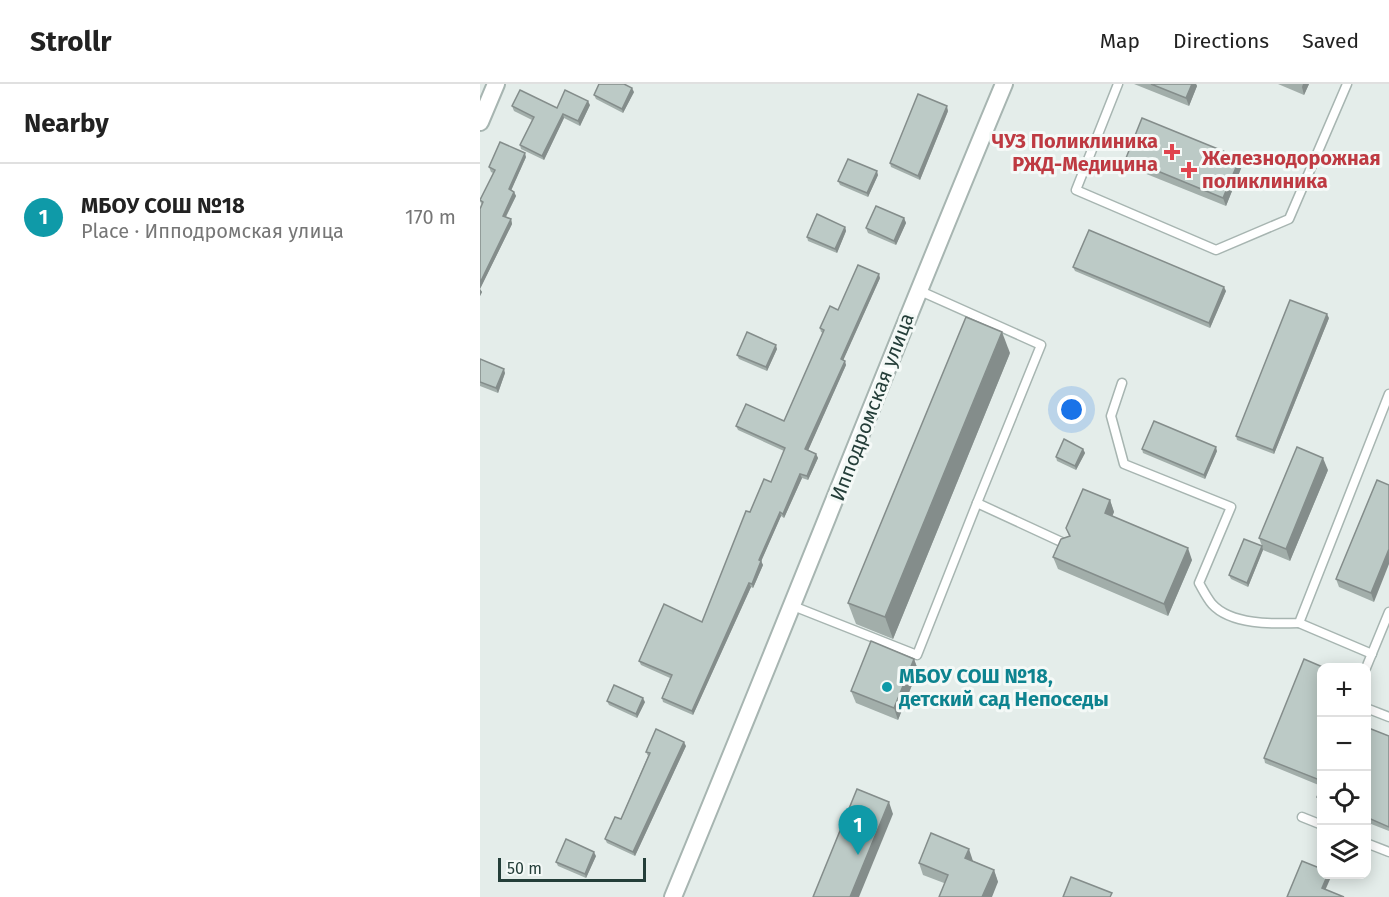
<!DOCTYPE html>
<html lang="en">
<head>
<meta charset="utf-8">
<style>
	:root { --surface:#fff; --page:#f2f2f2; --text:#222; --muted:#767676; --line:#e0e0e0; --accent:#d93025 }
	body { margin:0; font-family:"Fira Sans",sans-serif; background:var(--page); color:var(--text) }
	.controls { position:absolute; right:18px; bottom:18px; display:grid; overflow:hidden; border-radius:12px; box-shadow:0 3px 15px #0003 }
	.controls button { width:54px; height:54px; display:grid; place-items:center; padding:0; border:0; border-bottom:2px solid var(--line); background:var(--surface); color:var(--text); font:30px sans-serif }
	.scale { position:absolute; left:18px; bottom:15px; width:148px; box-sizing:border-box; padding-left:6px; border:3px solid #243e39; border-top:0; font-size:16px; line-height:21px; white-space:nowrap; color:#243e39; -webkit-text-stroke:4px #f4f9f7; paint-order:stroke }
	.you { position:absolute; left:592px; top:326px; width:21px; height:21px; margin:-15px; border:4px solid #fff; border-radius:50%; background:#1a73e8; box-shadow:0 0 0 9px #1a73e833 }
	.badge { display:grid; place-items:center; width:39px; height:39px; border-radius:50%; background:var(--accent); color:#fff; font-size:20px; font-weight:700 }
	.pin { position:absolute; translate:-50% -50px; filter:drop-shadow(0 2px 3px #0008) }
	.pin::after { content:''; position:absolute; top:32px; width:21px; height:18px; background:inherit; clip-path:polygon(0 0,100% 0,50% 100%) }
	.list { margin:0; padding:0; list-style:none }
	h2 { display:flex; justify-content:space-between; align-items:center; height:78px; margin:0; padding:0 24px; font-size:26px }
	h2 small { font-size:20px; font-weight:400; color:var(--muted) }
	.list li { display:grid; grid-template-columns:39px 1fr auto; gap:18px; align-items:center; box-sizing:border-box; height:108px; padding:0 24px; border-top:2px solid var(--line) }
	.list b { display:block; font-size:22px; white-space:nowrap }
	.list p { margin:0; font-size:20px; white-space:nowrap; color:var(--muted) }
	.list em { font-size:20px; font-style:normal; color:var(--muted) }
	.icon { flex:none; width:33px; height:33px; fill:none; stroke:currentColor; stroke-width:2; stroke-linecap:round; stroke-linejoin:round }
	.map { position:relative; flex:none; width:909px; height:813px; overflow:hidden }
	header { display:flex; align-items:center; gap:36px; box-sizing:border-box; height:84px; padding:0 30px; background:var(--surface); border-bottom:2px solid var(--line) }
	header strong { font-size:28px }
	nav { display:flex; gap:33px; margin-inline-start:auto; font-size:21px }
	main { display:flex }
	aside { flex:1; background:var(--surface) }
	.map>svg:first-child { display:block }
</style>
</head>
<body>
<header>
<strong>Strollr</strong>
<nav><a>Map</a><a>Directions</a><a>Saved</a></nav>
</header>
<main>
<aside>
<h2>Nearby<small></small></h2>
<ul class="list">
<li><span class="badge" style="background:#0f9aa8">1</span><div><b>МБОУ СОШ №18</b><p>Place · Ипподромская улица</p></div><em>170 m</em></li>
</ul>
</aside>
<div class="map">
<svg width="909" height="813" viewBox="0 0 909 813">
	<rect width="100%" height="100%" fill="#e4edea"/>
	<g fill="none" stroke-linecap="round" stroke-linejoin="round">
		<g stroke="#a7b5b1" stroke-width="11">
			<g id="service">
				<polyline points="638,0 596,106 736,166 809,135 867,0"/>
				<polyline points="438,206 561,261 497,419 588,461"/>
				<path d="M642 299 631 332 644 380 751 423 719 499C723 506 727 514 732 520 751 541 793 540 819 539L909 310"/>
				<polyline points="313,522 437,571 497,419"/>
				<polyline points="819,539 892,570"/>
				<polyline points="886,584 909,528"/>
				<polyline points="886,624 909,633"/>
				<polyline points="822,733 842,741"/>
				<polyline points="886,759 909,768"/>
			</g>
		</g>
		<g stroke="#a7b5b1" stroke-width="20">
			<g id="minor">
				<polyline points="0,38 16,0"/>
				<path d="M193 813C305 543 411 270 524 0"/>
			</g>
		</g>
		<use href="#service" stroke="#fff" stroke-width="8"/>
		<use href="#minor" stroke="#fff" stroke-width="16"/>
	</g>
	<g fill="#a2aeaa">
		<polygon points="654,0 716,0 717,2 709,22"/>
		<polygon points="798,0 829,0 824,11"/>
		<polygon points="154,8 143,29 116,15 114,11"/>
		<polygon points="110,21 100,42 84,34 64,76 41,65 40,61 52,36 34,27 32,22 77,24"/>
		<polygon points="468,27 440,96 411,83 410,79"/>
		<polygon points="46,73 31,106 34,108 36,112 26,133 31,135 32,140 0,205 2,208 0,212 0,125 2,121 0,117 13,89 11,88 9,83"/>
		<polygon points="646,74 762,82 746,122 649,83"/>
		<polygon points="398,91 388,113 360,101 358,97"/>
		<polygon points="424,134 426,139 416,161 388,149 386,144"/>
		<polygon points="365,143 366,147 357,169 328,157 327,153"/>
		<polygon points="593,183 746,207 730,244 595,187"/>
		<polygon points="400,194 363,276 366,281 328,366 336,370 338,374 328,396 322,394 304,434 301,432 281,477 283,481 273,504 271,503 213,631 183,618 182,614 190,594 161,581 159,577 222,538 270,428 291,398 304,367 258,346 256,342 304,337 343,249 341,248 340,244 358,226"/>
		<polygon points="849,234 794,370 757,356 756,352"/>
		<polygon points="297,265 287,287 259,275 257,271"/>
		<polygon points="530,269 413,555 376,540 368,519"/>
		<polygon points="0,275 25,289 18,309 0,302"/>
		<polygon points="603,365 605,369 596,386 577,377 576,373"/>
		<polygon points="662,365 737,367 725,395 663,369"/>
		<polygon points="848,386 810,477 783,466 768,503 751,495 749,491 782,462 779,454"/>
		<polygon points="897,396 894,518 859,503 856,495"/>
		<polygon points="630,416 634,428 632,432 712,476 688,532 578,485 573,473 589,452 586,444"/>
		<polygon points="434,575 438,586 418,636 376,619 371,607"/>
		<polygon points="842,584 842,719 839,718 837,713 841,702 785,679 784,674"/>
		<polygon points="127,617 165,618 157,634 129,621"/>
		<polygon points="886,643 909,652 909,747 886,738"/>
		<polygon points="206,662 155,772 127,759 125,755 141,735 168,672 166,668"/>
		<polygon points="116,772 106,794 78,782 76,778"/>
		<polygon points="493,777 514,786 518,798 464,799 443,791 439,779"/>
	</g>
	<g fill="#848d8b">
		<polygon points="712,0 716,0 717,2 709,22 706,14"/>
		<polygon points="823,0 829,0 824,11 822,3"/>
		<polygon points="152,4 154,8 143,29 142,25"/>
		<polygon points="108,17 110,21 100,42 98,37"/>
		<polygon points="467,22 468,27 440,96 438,92"/>
		<polygon points="83,30 84,34 64,76 62,72"/>
		<polygon points="45,69 46,73 30,109 29,105"/>
		<polygon points="760,74 762,82 746,122 743,114"/>
		<polygon points="397,87 398,91 388,113 387,109"/>
		<polygon points="34,108 36,112 24,136 23,132"/>
		<polygon points="424,134 426,139 416,161 414,157"/>
		<polygon points="31,135 32,140 0,205 2,208 0,212 0,199"/>
		<polygon points="365,143 366,147 357,169 355,165"/>
		<polygon points="399,190 400,194 362,279 361,275"/>
		<polygon points="744,203 746,207 730,244 729,239"/>
		<polygon points="847,230 849,234 794,370 793,366"/>
		<polygon points="522,248 530,269 413,555 405,533"/>
		<polygon points="296,261 297,265 287,287 286,283"/>
		<polygon points="365,277 366,281 327,369 325,365"/>
		<polygon points="24,285 25,289 18,309 16,304"/>
		<polygon points="736,363 737,367 725,395 724,391"/>
		<polygon points="603,365 605,369 596,386 595,382"/>
		<polygon points="336,370 338,374 328,396 327,392"/>
		<polygon points="843,374 848,386 810,477 806,465"/>
		<polygon points="320,390 322,394 304,434 303,430"/>
		<polygon points="630,416 634,428 629,440 625,429"/>
		<polygon points="300,428 301,432 280,480 279,476"/>
		<polygon points="782,462 783,466 768,503 767,499"/>
		<polygon points="708,464 712,476 688,532 684,520"/>
		<polygon points="909,465 909,480 894,518 891,509"/>
		<polygon points="281,477 283,481 273,504 272,500"/>
		<polygon points="269,499 271,503 213,631 212,627"/>
		<polygon points="434,575 438,586 418,636 414,624"/>
		<polygon points="163,614 165,618 157,634 156,630"/>
		<polygon points="204,658 206,662 155,772 153,768"/>
		<polygon points="409,718 413,730 379,813 370,813"/>
		<polygon points="489,765 493,777 490,786 485,774"/>
		<polygon points="114,768 116,772 106,794 105,790"/>
		<polygon points="514,786 518,798 512,813 502,813"/>
		<polygon points="848,790 850,790 851,793 844,809 842,804"/>
	</g>
	<g fill="#bccac6" stroke="#848d8b" stroke-width="1.5">
		<polygon points="119,0 144,0 152,4 142,25 114,11"/>
		<polygon points="671,0 712,0 706,14"/>
		<polygon points="40,6 77,24 85,6 108,17 98,37 83,30 62,72 40,61 54,33 32,22"/>
		<polygon points="438,10 467,22 438,92 410,79"/>
		<polygon points="662,34 760,74 743,114 646,74"/>
		<polygon points="20,58 45,69 29,105 34,108 23,132 31,135 0,199 0,125 3,118 0,116 15,86 9,83"/>
		<polygon points="368,75 397,87 387,109 358,97"/>
		<polygon points="396,122 424,134 414,157 386,144"/>
		<polygon points="337,130 365,143 355,165 327,153"/>
		<polygon points="609,146 744,203 729,239 593,183"/>
		<polygon points="378,181 399,190 361,275 365,277 325,365 336,370 327,392 320,390 303,430 300,428 279,476 281,477 272,500 269,499 212,627 182,614 192,591 159,577 184,520 222,538 266,427 270,428 284,395 291,398 305,364 256,342 266,320 304,337 344,246 340,244 350,222 358,226"/>
		<polygon points="810,216 847,230 793,366 756,352"/>
		<polygon points="486,233 522,248 405,533 368,519"/>
		<polygon points="267,248 296,261 286,283 257,271"/>
		<polygon points="0,275 24,285 16,304 0,298"/>
		<polygon points="674,337 736,363 724,391 662,365"/>
		<polygon points="584,355 603,365 595,382 576,373"/>
		<polygon points="817,363 843,374 806,465 779,454"/>
		<polygon points="897,396 909,401 909,465 891,509 856,495"/>
		<polygon points="603,405 630,416 625,429 708,464 684,520 573,473 581,455 590,452 586,444"/>
		<polygon points="764,455 782,462 767,499 749,491"/>
		<polygon points="391,557 434,575 414,624 371,607"/>
		<polygon points="824,575 845,584 842,584 842,697 784,674"/>
		<polygon points="134,601 163,614 156,630 127,617"/>
		<polygon points="886,643 909,652 909,743 886,733"/>
		<polygon points="176,645 204,658 153,768 125,755 135,733 141,735 170,669 166,668"/>
		<polygon points="842,701 842,715 837,713"/>
		<polygon points="377,705 409,718 370,813 333,813"/>
		<polygon points="451,749 489,765 485,774 514,786 502,813 459,813 468,791 439,779"/>
		<polygon points="86,755 114,768 105,790 76,778"/>
		<polygon points="822,777 842,785 842,790 848,790 842,804 864,813 807,813"/>
		<polygon points="591,793 632,809 630,813 583,813"/>
	</g>
	<g fill="#e0444e" stroke="#f4f9f7" stroke-width="2">
		<path d="M689 59h6v6h6v6h-6v6h-6v-6h-6v-6h6z"/>
		<path d="M706 77h6v6h6v6h-6v6h-6v-6h-6v-6h6z"/>
	</g>
	<circle fill="#0f9aa8" stroke="#f4f9f7" stroke-width="2" cx="407" cy="603" r="6"/>
	<g text-anchor="middle" stroke-width="6" stroke-linejoin="round" paint-order="stroke">
		<g font-size="20" font-weight="bold" fill="#be3a42" stroke="#f4f9f7" text-anchor="end">
			<text x="678" y="64">ЧУЗ Поликлиника<tspan x="678" dy="23">РЖД-Медицина</tspan></text>
			<text x="722" y="81" text-anchor="start">Железнодорожная<tspan x="722" dy="23">поликлиника</tspan></text>
		</g>
		<g font-size="20" fill="#243e39" stroke="#f4f9f7">
			<text transform="translate(392 323) rotate(-69)" y="7">Ипподромская улица</text>
		</g>
		<g font-size="20" font-weight="bold" fill="#0d838f" stroke="#f4f9f7" text-anchor="start">
			<text x="419" y="599">МБОУ СОШ №18,<tspan x="419" dy="23">детский сад Непоседы</tspan></text>
		</g>
	</g>
</svg>
<div class="controls">
<button>+</button>
<button>−</button>
<button><svg class="icon" aria-label="locate" viewBox="0 0 24 24"><circle cx="12" cy="12" r="6"/><path d="M12 2v4M12 18v4M2 12h4M18 12h4"/></svg></button>
<button><svg class="icon" aria-label="layers" viewBox="0 0 24 24"><path d="M12 4l9 5-9 5-9-5zM3 14l9 5 9-5"/></svg></button>
</div>
<div class="scale">50 m</div>
<div class="you"></div>
<div class="pin badge" style="left:378px;top:771px;background:#0f9aa8">1</div>
</div>
</main>
</body>
</html>
